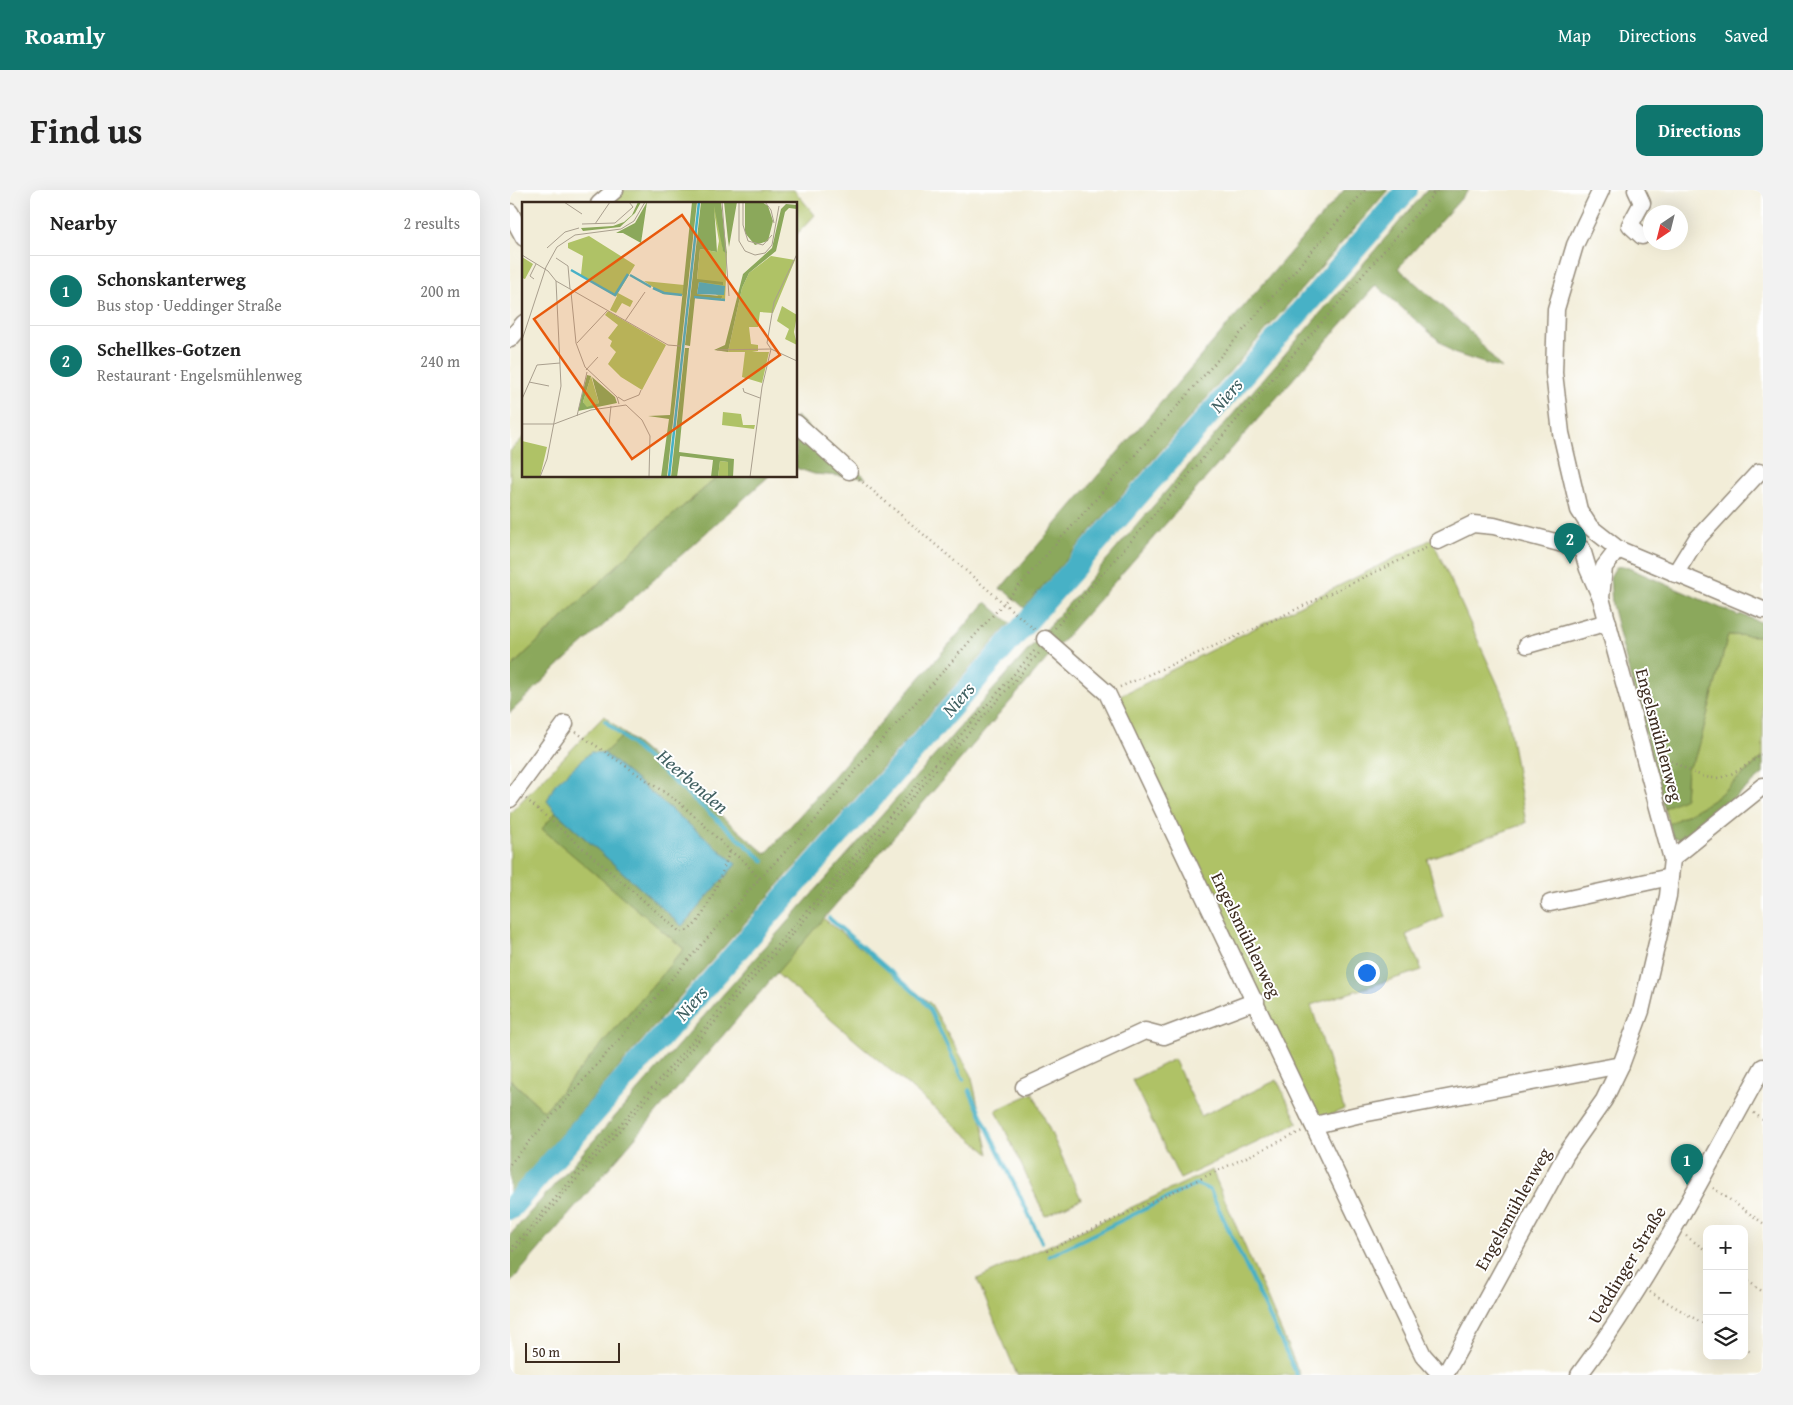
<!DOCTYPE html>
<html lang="en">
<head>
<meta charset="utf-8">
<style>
	:root { --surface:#fff; --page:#f2f2f2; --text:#222; --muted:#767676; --line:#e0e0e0; --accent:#0f766e }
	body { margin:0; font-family:"Gentium Book Plus",serif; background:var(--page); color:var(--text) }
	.controls { position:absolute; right:15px; bottom:15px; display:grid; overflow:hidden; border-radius:10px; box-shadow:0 5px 20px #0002 }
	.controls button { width:45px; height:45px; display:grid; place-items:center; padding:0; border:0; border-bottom:1px solid var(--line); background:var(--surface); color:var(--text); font:25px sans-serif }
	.compass { position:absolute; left:1133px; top:15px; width:45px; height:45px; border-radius:50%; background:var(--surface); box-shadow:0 5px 20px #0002; rotate:215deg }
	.scale { position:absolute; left:15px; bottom:12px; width:95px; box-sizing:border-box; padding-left:5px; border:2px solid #3b2a1e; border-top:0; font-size:14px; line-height:18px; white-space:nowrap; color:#3b2a1e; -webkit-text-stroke:4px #fff; paint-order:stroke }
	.you { position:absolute; left:856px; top:782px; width:18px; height:18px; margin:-12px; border:4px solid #fff; border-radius:50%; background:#1a73e8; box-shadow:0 0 0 8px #1a73e833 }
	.badge { display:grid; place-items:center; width:32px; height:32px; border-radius:50%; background:var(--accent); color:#fff; font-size:16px; font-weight:700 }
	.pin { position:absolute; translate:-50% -41px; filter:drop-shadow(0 1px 2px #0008) }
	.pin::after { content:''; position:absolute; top:26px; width:18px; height:15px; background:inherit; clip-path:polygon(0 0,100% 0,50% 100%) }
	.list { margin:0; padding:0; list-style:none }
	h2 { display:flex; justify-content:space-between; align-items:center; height:65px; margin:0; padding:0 20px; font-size:21px }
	h2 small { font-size:16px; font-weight:400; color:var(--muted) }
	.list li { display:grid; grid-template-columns:32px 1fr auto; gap:15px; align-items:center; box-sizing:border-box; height:70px; padding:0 20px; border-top:1px solid var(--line) }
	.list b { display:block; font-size:19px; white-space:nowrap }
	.list p { margin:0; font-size:16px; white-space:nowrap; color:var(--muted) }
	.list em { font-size:16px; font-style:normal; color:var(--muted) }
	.icon { flex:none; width:28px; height:28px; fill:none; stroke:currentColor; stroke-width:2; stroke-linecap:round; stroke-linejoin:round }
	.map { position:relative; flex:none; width:1253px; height:1185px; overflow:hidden; border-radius:10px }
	header { display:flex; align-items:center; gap:30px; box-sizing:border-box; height:70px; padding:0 25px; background:var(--accent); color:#fff }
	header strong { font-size:24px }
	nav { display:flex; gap:28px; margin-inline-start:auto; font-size:18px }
	.intro { display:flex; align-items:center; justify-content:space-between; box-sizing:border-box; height:120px; padding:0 30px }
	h1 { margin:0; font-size:35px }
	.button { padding:12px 22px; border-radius:10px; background:var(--accent); color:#fff; font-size:18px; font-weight:700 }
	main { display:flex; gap:30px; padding:0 30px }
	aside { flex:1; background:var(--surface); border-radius:10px; box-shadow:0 5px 20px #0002 }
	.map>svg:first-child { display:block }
</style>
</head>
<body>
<header>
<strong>Roamly</strong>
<nav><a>Map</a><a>Directions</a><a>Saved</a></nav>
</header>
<div class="intro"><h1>Find us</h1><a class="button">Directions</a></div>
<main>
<aside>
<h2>Nearby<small>2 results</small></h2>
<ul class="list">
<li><span class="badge">1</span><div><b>Schonskanterweg</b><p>Bus stop · Ueddinger Straße</p></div><em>200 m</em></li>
<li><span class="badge">2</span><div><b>Schellkes-Gotzen</b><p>Restaurant · Engelsmühlenweg</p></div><em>240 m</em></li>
</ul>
</aside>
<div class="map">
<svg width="1253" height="1185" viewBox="0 0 1253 1185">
	<rect width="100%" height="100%" fill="#fff"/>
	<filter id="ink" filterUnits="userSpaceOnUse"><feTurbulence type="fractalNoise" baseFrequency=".02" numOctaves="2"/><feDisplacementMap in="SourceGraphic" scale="10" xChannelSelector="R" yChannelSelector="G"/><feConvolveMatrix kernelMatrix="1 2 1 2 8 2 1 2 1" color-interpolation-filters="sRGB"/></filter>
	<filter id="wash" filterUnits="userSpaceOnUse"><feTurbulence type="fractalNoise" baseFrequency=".0096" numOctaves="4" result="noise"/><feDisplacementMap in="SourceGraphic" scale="20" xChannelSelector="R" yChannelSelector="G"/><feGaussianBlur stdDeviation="1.12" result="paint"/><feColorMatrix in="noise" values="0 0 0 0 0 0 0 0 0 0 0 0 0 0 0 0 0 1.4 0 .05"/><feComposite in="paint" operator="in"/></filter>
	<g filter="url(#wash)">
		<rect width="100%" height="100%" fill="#f2edd8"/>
		<g fill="#afc266" stroke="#757642">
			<polygon points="114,0 284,0 305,25 286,45 286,14 98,14"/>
			<polygon points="14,247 14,286 209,286 137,347 0,478 0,261"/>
			<polygon points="922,349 994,508 1016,633 917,669 933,727 896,745 912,780 801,815 834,919 799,935 606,508"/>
			<polygon points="1218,445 1253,446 1253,567 1202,611 1159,634 1154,618 1175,607 1177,579 1187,564"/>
			<polygon points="94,526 115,544 95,563 226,674 33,639 174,759 34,921 0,889 0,623"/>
			<polygon points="313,728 421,814 461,884 479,964 266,783"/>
			<polygon points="664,869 691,926 767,890 788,933 670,989 622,890"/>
			<polygon points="523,903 571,1009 535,1026 486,920"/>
			<polygon points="702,980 790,1185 507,1185 467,1089"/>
		</g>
		<g fill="#8ba85b" stroke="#63693c">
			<polygon points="834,0 878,0 514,418 496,401 490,399"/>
			<polygon points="917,0 959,0 888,78 959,140 992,179 943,163 866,95 548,456 0,1093 0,1045 535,441"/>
			<polygon points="286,226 356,288 304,284 286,278"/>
			<polygon points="209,286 259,286 48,476 0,523 0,478 137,347"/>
			<polygon points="1114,376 1229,426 1230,424 1253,433 1253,446 1218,445 1187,564 1177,579 1175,608 1154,618 1102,415 1100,387 1106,377"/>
			<polygon points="476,412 500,433 167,810 0,1004 0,889 34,921 174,759 32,639 46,622 172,736 226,674 94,563 115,544 256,664"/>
			<polygon points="1253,567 1253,584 1174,650 1163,647 1159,634 1202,611"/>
		</g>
		<polygon fill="#47b1c6" stroke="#416e72" points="81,562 94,563 226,674 172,736 46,622 37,611 45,594"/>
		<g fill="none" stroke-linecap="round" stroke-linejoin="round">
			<g stroke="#47b1c6" stroke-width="4">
				<polyline points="95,531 254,671"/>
				<polyline points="319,728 412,809 419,818 453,889"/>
				<polyline points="459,900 532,1052"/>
				<polyline points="539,1066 686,994 700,1000 787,1185"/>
			</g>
			<polyline stroke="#47b1c6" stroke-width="22" points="0,1019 897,0"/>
		</g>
	</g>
	<g filter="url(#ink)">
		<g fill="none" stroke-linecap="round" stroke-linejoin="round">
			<g stroke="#968c7b" stroke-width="19">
				<g id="minor">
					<polyline points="1091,0 1065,55 1046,119 1044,183 1051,243 1069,320 1080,337 1108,359 1253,420"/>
					<polyline points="1126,0 1132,13 1120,35 1132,46"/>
					<polyline points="89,14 105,0"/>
					<polyline points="0,22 14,48"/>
					<polyline points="0,149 14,133"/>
					<polyline points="286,233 339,281"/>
					<polyline points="928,351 963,334 984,336 1072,359 1078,379 1090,406"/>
					<polyline points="1165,384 1186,350 1249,282"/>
					<polyline points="535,449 597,503 913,1165 931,1185"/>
					<polyline points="1017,455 1098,432"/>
					<polyline points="0,609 55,534"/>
					<polyline points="1162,669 1253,596"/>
					<polyline points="1040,713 1160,687"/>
					<polyline points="514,897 635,841 654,846 746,811"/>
					<polyline points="805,935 847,925 1111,875"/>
					<polyline points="935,1185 1056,964 1094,910 1111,875 1131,821 1158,706 1162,669 1091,408 1094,377 1108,359"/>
					<path d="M1069 1185C1141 1089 1195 981 1253 877"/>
				</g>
			</g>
			<g stroke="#968c7b" stroke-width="2.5" stroke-dasharray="1 4" stroke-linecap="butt">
				<polyline points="349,289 525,440"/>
				<polyline points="545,438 927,0"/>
				<polyline points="610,497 755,434 916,358"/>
				<polyline points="66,542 167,611 189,630 220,661 235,672 249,689"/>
				<path d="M1148 563C1164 571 1185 587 1203 588 1220 589 1239 573 1253 564"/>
				<path d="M16 609 170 742C193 744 213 678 220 661"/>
				<polyline points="1244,923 1253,930"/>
				<polyline points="0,974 249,689 303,633 349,576 618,273 855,0"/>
				<polyline points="1203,998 1253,1033"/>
				<polyline points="1176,1046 1197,1061"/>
				<polyline points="0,1060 526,459"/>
				<polyline points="537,1061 792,941"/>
				<polyline points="0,1065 530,462"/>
				<polyline points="1234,1088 1253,1102"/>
				<polyline points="1140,1102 1197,1136"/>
				<polyline points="1234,1159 1241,1162"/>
			</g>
			<use href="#minor" stroke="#fff" stroke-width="16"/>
		</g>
	</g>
	<g text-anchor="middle" stroke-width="4" stroke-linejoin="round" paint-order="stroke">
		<g font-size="18" fill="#3b2a1e" stroke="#fff">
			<text transform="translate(1149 545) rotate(75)" y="6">Engelsmühlenweg</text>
			<text transform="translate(736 745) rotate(64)" y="6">Engelsmühlenweg</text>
			<text transform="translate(1003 1019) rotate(-61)" y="6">Engelsmühlenweg</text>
			<text transform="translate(1117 1075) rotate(-59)" y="6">Ueddinger Straße</text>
		</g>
		<g font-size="19" font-style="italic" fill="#406061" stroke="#fff">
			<text transform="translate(716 205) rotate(-49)" y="7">Niers</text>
			<text transform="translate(448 509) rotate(-49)" y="7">Niers</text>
			<text transform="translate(183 591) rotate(41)" y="7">Heerbenden</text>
			<text transform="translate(181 813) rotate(-49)" y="7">Niers</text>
		</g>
	</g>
	<g transform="translate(12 12)">
		<rect width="275" height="275" fill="#f2edd8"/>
		<path d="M194 3 201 48 205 52 203 99 175 78 178 47 195 50 197 39 191 4ZM67 34 113 63 96 91 111 99 108 105 100 101 94 111 88 108 95 94 59 73 61 54 46 46V41ZM249 54 273 58 251 111 238 110 236 125H227L229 142 236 143V149L230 150H247L240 181 220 175 223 150H206L220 86 227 71ZM0 55 11 62 3 77 0 76ZM122 79 162 83 161 93 141 92ZM260 104 275 113 272 130 275 143 263 137 267 127 255 119ZM86 109 144 143 120 188 99 175 86 162 94 150 88 144 90 139 86 136 96 123 83 113ZM69 174 77 201 65 206 61 200ZM201 210 219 212 221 223H233L232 227 200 223ZM0 239 25 245 18 275H0ZM198 259 206 260V275H196Z" fill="#afc266"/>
		<path d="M116 0H119L113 11 98 25 61 29 59 26 91 24 102 20 110 13ZM125 0 119 41 101 31H94L113 21ZM170 0H175L145 275H139L147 217 126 214 148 213ZM179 0H199L205 52 201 49 192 4 195 50 178 47 175 77 201 80V83L177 80 175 92 200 94 199 98 173 96 168 144 163 143ZM202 0H215L207 45 206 38ZM223 0H240L246 4 251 19 246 39 233 43 223 31ZM264 2 275 3V7L267 6 263 10 254 49 227 71 220 86 206 150 192 148 203 143 221 72 250 46 259 7ZM163 146H167L157 250 212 257 211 275H206V260L198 259 196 275H189L191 258 158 254 155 275H149ZM65 173 69 174 61 200 65 205 77 201 70 175 93 195 95 201 56 209Z" fill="#8ba85b"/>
		<path d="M177 80 203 84 202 93 175 92Z" fill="#47b1c6"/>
		<path fill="none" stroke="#47b1c6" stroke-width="2.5" d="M49 68 93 93 106 72M108 73 129 85M131 86 142 91 160 93M172 95 203 98M147 275 177 0"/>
		<path fill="none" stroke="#a99f8e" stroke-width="1" d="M42 0 60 12M200 0 207 94M217 0V39L223 49 233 53 243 51 250 43 257 4M221 0V23L226 39 241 43 250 33M243 0 249 8 252 21M60 22 93 21 111 5 107 0M73 22 88 0M25 46 43 30 57 26M275 52 252 100 245 141 249 147 275 159M0 53 26 69 34 79 39 184 25 257 18 275M34 56 46 64 48 87M12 77 8 74 14 62M34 79 146 143 158 144M49 90 54 141 63 165 95 195 97 202M103 119 123 90M0 138 24 65 35 45 53 33 99 27 112 19 123 0M55 141 85 109M195 148 249 147M64 168 76 155M7 180 27 184M221 186 222 190 238 196M96 195 102 199 117 193 119 188M0 197 15 163 38 161M55 214 65 170M0 222H32L69 208 104 203 120 218 128 234 127 275M87 223 89 204M228 275 240 185 249 147"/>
		<path fill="#e8590c" fill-opacity="0.15" stroke="#e8590c" stroke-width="2.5" d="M160 13 258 153 110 257 12 117Z"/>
		<rect width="275" height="275" fill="none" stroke="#3b2a1e" stroke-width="2.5"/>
	</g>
</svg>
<div class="controls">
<button>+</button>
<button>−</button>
<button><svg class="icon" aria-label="layers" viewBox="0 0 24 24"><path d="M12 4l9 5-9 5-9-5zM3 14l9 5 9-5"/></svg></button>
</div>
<svg class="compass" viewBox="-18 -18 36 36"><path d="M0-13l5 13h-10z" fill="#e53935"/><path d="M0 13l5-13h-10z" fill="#767676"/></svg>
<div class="scale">50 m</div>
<div class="you"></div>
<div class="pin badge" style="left:1177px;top:995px">1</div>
<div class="pin badge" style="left:1060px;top:374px">2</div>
</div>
</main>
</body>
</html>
